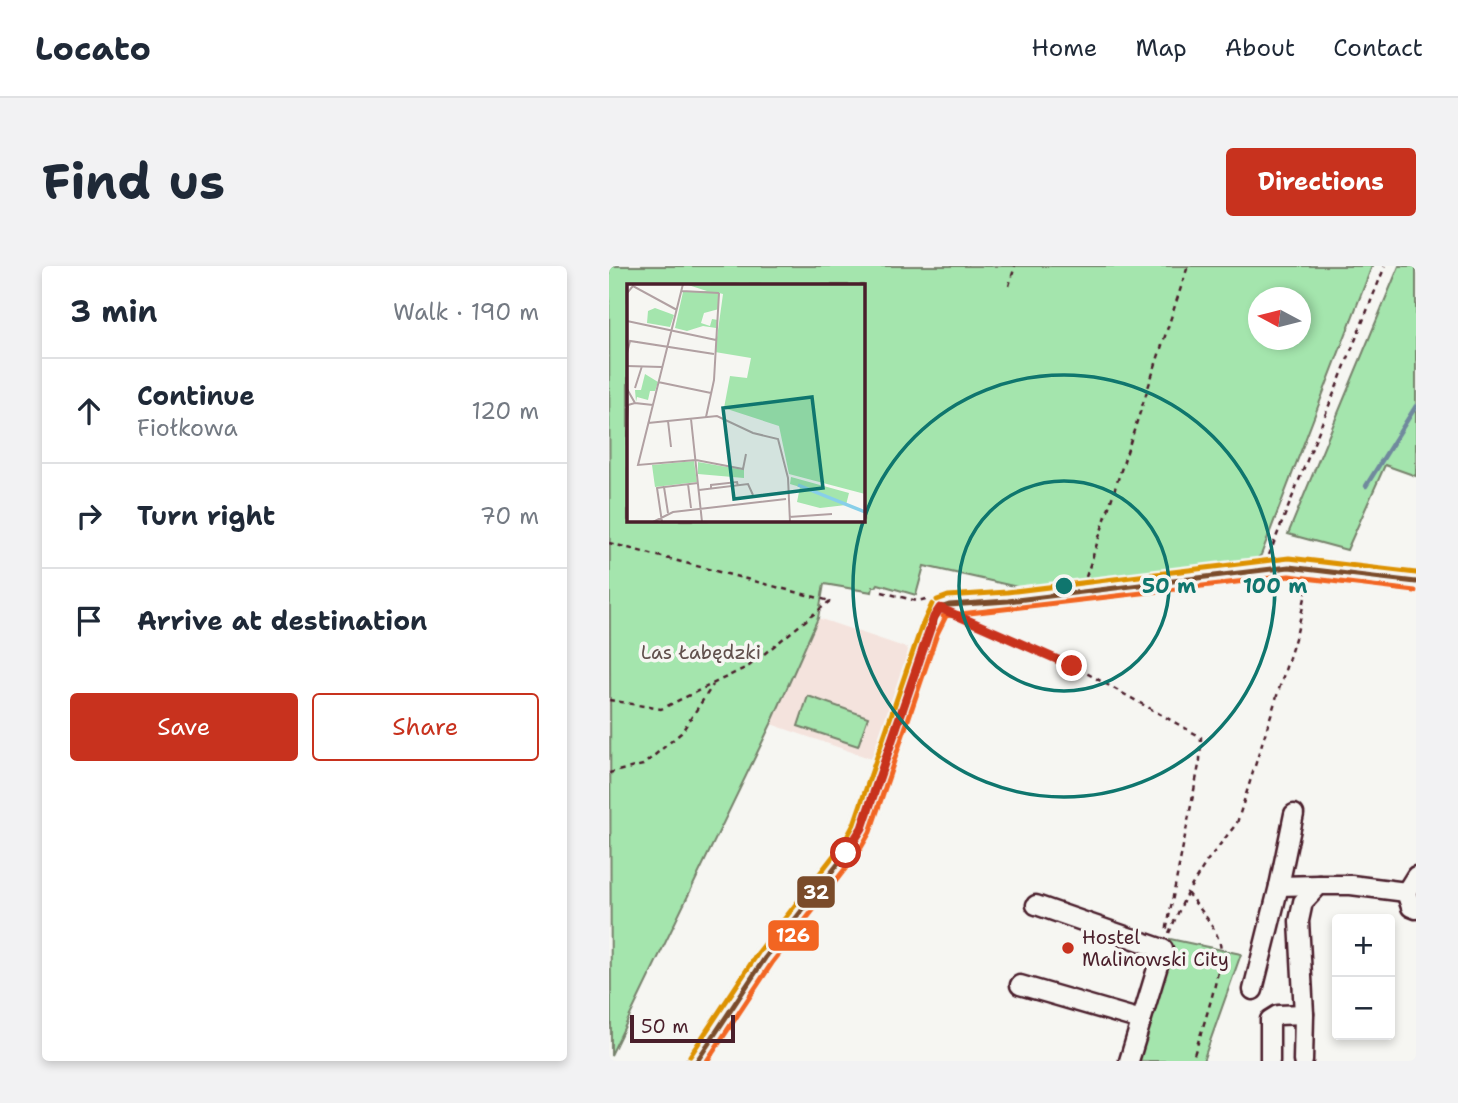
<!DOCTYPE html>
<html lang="en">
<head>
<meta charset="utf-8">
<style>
	:root { --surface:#fff; --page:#f2f2f3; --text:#1f2937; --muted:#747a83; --line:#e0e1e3; --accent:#c8321e }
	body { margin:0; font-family:"Shantell Sans",sans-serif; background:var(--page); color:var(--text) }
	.controls { position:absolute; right:21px; bottom:21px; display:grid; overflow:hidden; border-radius:7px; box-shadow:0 4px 10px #0003 }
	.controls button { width:63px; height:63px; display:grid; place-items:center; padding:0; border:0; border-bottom:2px solid var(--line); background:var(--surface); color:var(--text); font:35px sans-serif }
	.compass { position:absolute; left:639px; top:21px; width:63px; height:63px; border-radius:50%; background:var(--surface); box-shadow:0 4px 10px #0003; rotate:277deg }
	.scale { position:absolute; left:21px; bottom:18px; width:105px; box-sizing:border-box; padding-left:7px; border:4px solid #4a1f2b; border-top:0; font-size:19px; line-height:24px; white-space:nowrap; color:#4a1f2b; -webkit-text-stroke:5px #f6f6f2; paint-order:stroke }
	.stop { position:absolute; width:21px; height:21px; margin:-16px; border:5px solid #c8321e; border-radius:50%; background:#fff }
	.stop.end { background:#c8321e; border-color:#fff; box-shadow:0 2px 7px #0008 }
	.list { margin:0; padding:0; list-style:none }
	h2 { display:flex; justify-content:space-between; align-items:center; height:91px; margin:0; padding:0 28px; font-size:30px }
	h2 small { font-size:23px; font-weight:400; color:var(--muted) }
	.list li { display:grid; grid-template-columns:46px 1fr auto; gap:21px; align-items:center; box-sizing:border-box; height:105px; padding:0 28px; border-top:2px solid var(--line) }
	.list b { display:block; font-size:26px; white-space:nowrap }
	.list p { margin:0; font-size:23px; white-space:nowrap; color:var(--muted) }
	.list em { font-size:23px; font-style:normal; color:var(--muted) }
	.actions { display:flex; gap:14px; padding:21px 28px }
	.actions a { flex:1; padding:16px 0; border:2px solid var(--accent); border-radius:7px; text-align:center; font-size:24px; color:var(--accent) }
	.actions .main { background:var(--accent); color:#fff }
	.icon { flex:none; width:38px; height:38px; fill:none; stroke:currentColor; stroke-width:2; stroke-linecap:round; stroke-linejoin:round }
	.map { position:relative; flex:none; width:807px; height:795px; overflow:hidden; border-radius:7px }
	header { display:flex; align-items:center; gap:42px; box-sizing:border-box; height:98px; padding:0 35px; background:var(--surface); border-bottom:2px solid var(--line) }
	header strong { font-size:33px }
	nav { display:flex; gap:38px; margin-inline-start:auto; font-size:24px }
	.intro { display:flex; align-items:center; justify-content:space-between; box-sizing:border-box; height:168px; padding:0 42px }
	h1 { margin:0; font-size:49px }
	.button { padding:18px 32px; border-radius:7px; background:var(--accent); color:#fff; font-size:24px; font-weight:700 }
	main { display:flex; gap:42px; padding:0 42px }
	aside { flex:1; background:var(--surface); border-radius:7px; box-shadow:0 4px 10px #0003 }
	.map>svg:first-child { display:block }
</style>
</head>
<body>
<header>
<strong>Locato</strong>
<nav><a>Home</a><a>Map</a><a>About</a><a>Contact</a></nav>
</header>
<div class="intro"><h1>Find us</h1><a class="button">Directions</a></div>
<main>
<aside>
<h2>3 min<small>Walk · 190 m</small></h2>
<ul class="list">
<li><svg class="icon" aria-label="ahead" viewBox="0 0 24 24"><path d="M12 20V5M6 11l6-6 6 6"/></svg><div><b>Continue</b><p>Fiołkowa</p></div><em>120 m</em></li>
<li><svg class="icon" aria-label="right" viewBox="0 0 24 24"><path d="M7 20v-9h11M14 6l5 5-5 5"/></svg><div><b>Turn right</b></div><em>70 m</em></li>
<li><svg class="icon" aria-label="arrive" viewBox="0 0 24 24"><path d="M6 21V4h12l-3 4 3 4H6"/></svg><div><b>Arrive at destination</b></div></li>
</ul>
<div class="actions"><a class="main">Save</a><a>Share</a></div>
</aside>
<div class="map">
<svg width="807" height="795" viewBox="0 0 807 795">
	<rect width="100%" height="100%" fill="#f6f6f2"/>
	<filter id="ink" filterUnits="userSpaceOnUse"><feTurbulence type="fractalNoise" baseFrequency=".0143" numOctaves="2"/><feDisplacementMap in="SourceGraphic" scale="14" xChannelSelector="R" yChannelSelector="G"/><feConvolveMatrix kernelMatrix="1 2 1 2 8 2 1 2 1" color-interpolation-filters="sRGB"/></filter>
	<g filter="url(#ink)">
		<polygon fill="#f4e3dd" points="209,352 298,382 302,390 266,494 162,458"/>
		<g fill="#a4e5ad" stroke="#77826c" stroke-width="2" fill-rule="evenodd">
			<path d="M0 0H763L652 289 646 294 413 322 315 300 307 329 269 318 267 321H264L263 326 215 318 209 352 162 458 2 789ZM19 19H254V254H19ZM650 32H692V74H650Z"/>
			<polygon points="790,0 807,0 807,210 776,199 738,284 679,268"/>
			<polygon points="199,430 259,451 249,480 189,460"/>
			<polygon points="561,673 632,688 594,795 526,795"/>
		</g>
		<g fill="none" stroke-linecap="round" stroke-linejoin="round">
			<polyline stroke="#6f899d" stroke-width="4.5" points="757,220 807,140"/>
			<g stroke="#4a1f2b" stroke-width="23">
				<g id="minor">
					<polyline points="685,548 670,620 710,619"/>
					<polyline points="807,610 797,626 802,641 807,643"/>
					<polyline points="427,639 554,683 520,795"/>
					<polyline points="411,719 532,754"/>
					<polyline points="644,724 670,620"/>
					<polyline points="88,795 156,692 243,580 253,562 320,365 331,342 340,339 399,335 680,301 807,316"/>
					<polyline points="661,795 661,754 669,749 695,748"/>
					<polyline points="694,795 695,748 690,655 694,636 710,619 742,619 797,626"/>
				</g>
			</g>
			<g stroke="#4a1f2b" stroke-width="2.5" stroke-dasharray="5 5" stroke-linecap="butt">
				<polyline points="400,20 406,0"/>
				<polyline points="0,277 221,335"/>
				<polyline points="660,289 776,0"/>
				<polyline points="477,311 579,0"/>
				<polyline points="273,326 308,335 317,333"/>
				<polyline points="360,354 463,399 592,471 591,494 557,666"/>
				<polyline points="0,434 52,443 140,400 221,335"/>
				<polyline points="0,507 34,499 72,467 104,419"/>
				<path d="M578 627C590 642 606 659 611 678 616 698 590 773 583 795"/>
				<polyline points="560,667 578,627 598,595 628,557 688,366 699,319"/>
			</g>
			<use href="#minor" stroke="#f6f6f2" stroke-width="18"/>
			<g stroke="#f6f6f2" stroke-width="10">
				<g id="bus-1">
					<polyline points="331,342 340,339 399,335 680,301 807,316"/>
					<polyline points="88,795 156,692 243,580 253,562 320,365 331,342"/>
				</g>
			</g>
			<g stroke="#f6f6f2" stroke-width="10">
				<g id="bus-2">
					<polyline points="334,350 680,310 806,325"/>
					<polyline points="98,795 163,697 250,585 261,566 328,368 339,346"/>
				</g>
			</g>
			<g stroke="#f6f6f2" stroke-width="10">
				<g id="bus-3">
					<polyline points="328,334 339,330 398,326 680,292 807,307"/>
					<polyline points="81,790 149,687 236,575 245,558 312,362 323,338"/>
				</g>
			</g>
			<use href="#bus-1" stroke="#7a4b2a" stroke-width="5"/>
			<use href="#bus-2" stroke="#f26522" stroke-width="5"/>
			<use href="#bus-3" stroke="#dd9206" stroke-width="5"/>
		</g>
	</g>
	<g fill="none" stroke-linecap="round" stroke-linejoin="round" filter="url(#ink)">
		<polyline stroke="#c8321e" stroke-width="9" points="237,587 253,562 325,351 331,342 463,400"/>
	</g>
	<g fill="none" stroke="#0f766e" stroke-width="3.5">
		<circle cx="455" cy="320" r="105"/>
		<circle cx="455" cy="320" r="211"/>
	</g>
	<circle fill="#c8321e" stroke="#f6f6f2" stroke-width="2.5" cx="459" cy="682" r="7"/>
	<g text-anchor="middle" stroke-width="7" stroke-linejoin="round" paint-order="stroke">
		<g font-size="19" fill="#60504c" stroke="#f6f6f2">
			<text x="92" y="393">Las Łabędzki</text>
		</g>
		<g font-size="19" fill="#4a1f2b" stroke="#f6f6f2" text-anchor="start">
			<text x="473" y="678">Hostel<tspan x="473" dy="22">Malinowski City</tspan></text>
		</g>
	</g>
	<g transform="translate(18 18)">
		<rect width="238" height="238" fill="#f6f6f2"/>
		<path d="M58 0H238V210L162 190 152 142 97 124 103 92 120 94 124 74 88 68 96 10 92 9V25L77 29 74 39 83 42 85 35 91 36 89 44 76 42 60 47 48 44 56 8 80 7ZM28 24 47 31 43 43 20 39 21 27ZM18 90 31 98 28 107H23L21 116 10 113 9 118 8 106H14ZM67 177 70 198 28 203 25 181ZM71 178 117 186V194L71 190ZM164 193 222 209 219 221 193 224 170 218 173 203 163 200Z" fill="#a4e5ad"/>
		<path fill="none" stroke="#88cfe9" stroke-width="3.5" d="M171 201 238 228"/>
		<path fill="none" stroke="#b1a0a2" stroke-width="2" d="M56 0 11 181 69 176 116 185 119 170M55 7 92 9M0 9 6 2 50 26M0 37 89 56M0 69 3 57 87 70M0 82 35 83M31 98 84 109M8 104 15 82M0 105 8 119 26 121M79 133 87 96 92 9M64 135 75 238M0 136 1 121 8 119M41 137 44 163M21 139 90 132 126 149 151 155 161 194 163 238M61 200 64 224M84 205V201L110 198 111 202M72 206 121 200 126 211M41 229 37 203 71 199M162 233 205 230M26 238 46 228 159 215M35 238 30 204 37 203"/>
		<path fill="#0f766e" fill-opacity="0.15" stroke="#0f766e" stroke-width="3.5" d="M185 113 196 204 107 215 96 124Z"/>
		<rect width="238" height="238" fill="none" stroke="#4a1f2b" stroke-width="3.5"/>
	</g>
	<circle cx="455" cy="320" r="10" fill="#0f766e" stroke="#f6f6f2" stroke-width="3.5"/>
	<g font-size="21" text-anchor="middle" font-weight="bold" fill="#0f766e" stroke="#f6f6f2" stroke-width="7" stroke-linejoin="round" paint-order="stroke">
		<text x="560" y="327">50 m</text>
		<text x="666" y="327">100 m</text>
	</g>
	<g stroke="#f6f6f2" stroke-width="2.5">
		<rect x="187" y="609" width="40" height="34" rx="7" fill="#7a4b2a"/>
		<rect x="158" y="653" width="53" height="33" rx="7" fill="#f26522"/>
	</g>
	<g font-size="19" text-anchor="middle" font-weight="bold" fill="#fff">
		<text x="207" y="633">32</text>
		<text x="184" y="676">126</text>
	</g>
</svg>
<div class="controls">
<button>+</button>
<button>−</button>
</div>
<svg class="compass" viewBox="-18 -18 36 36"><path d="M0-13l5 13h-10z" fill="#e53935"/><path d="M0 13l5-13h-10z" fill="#747a83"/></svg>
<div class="scale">50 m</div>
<div class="stop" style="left:237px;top:587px"></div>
<div class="stop end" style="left:463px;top:400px"></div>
</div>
</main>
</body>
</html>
